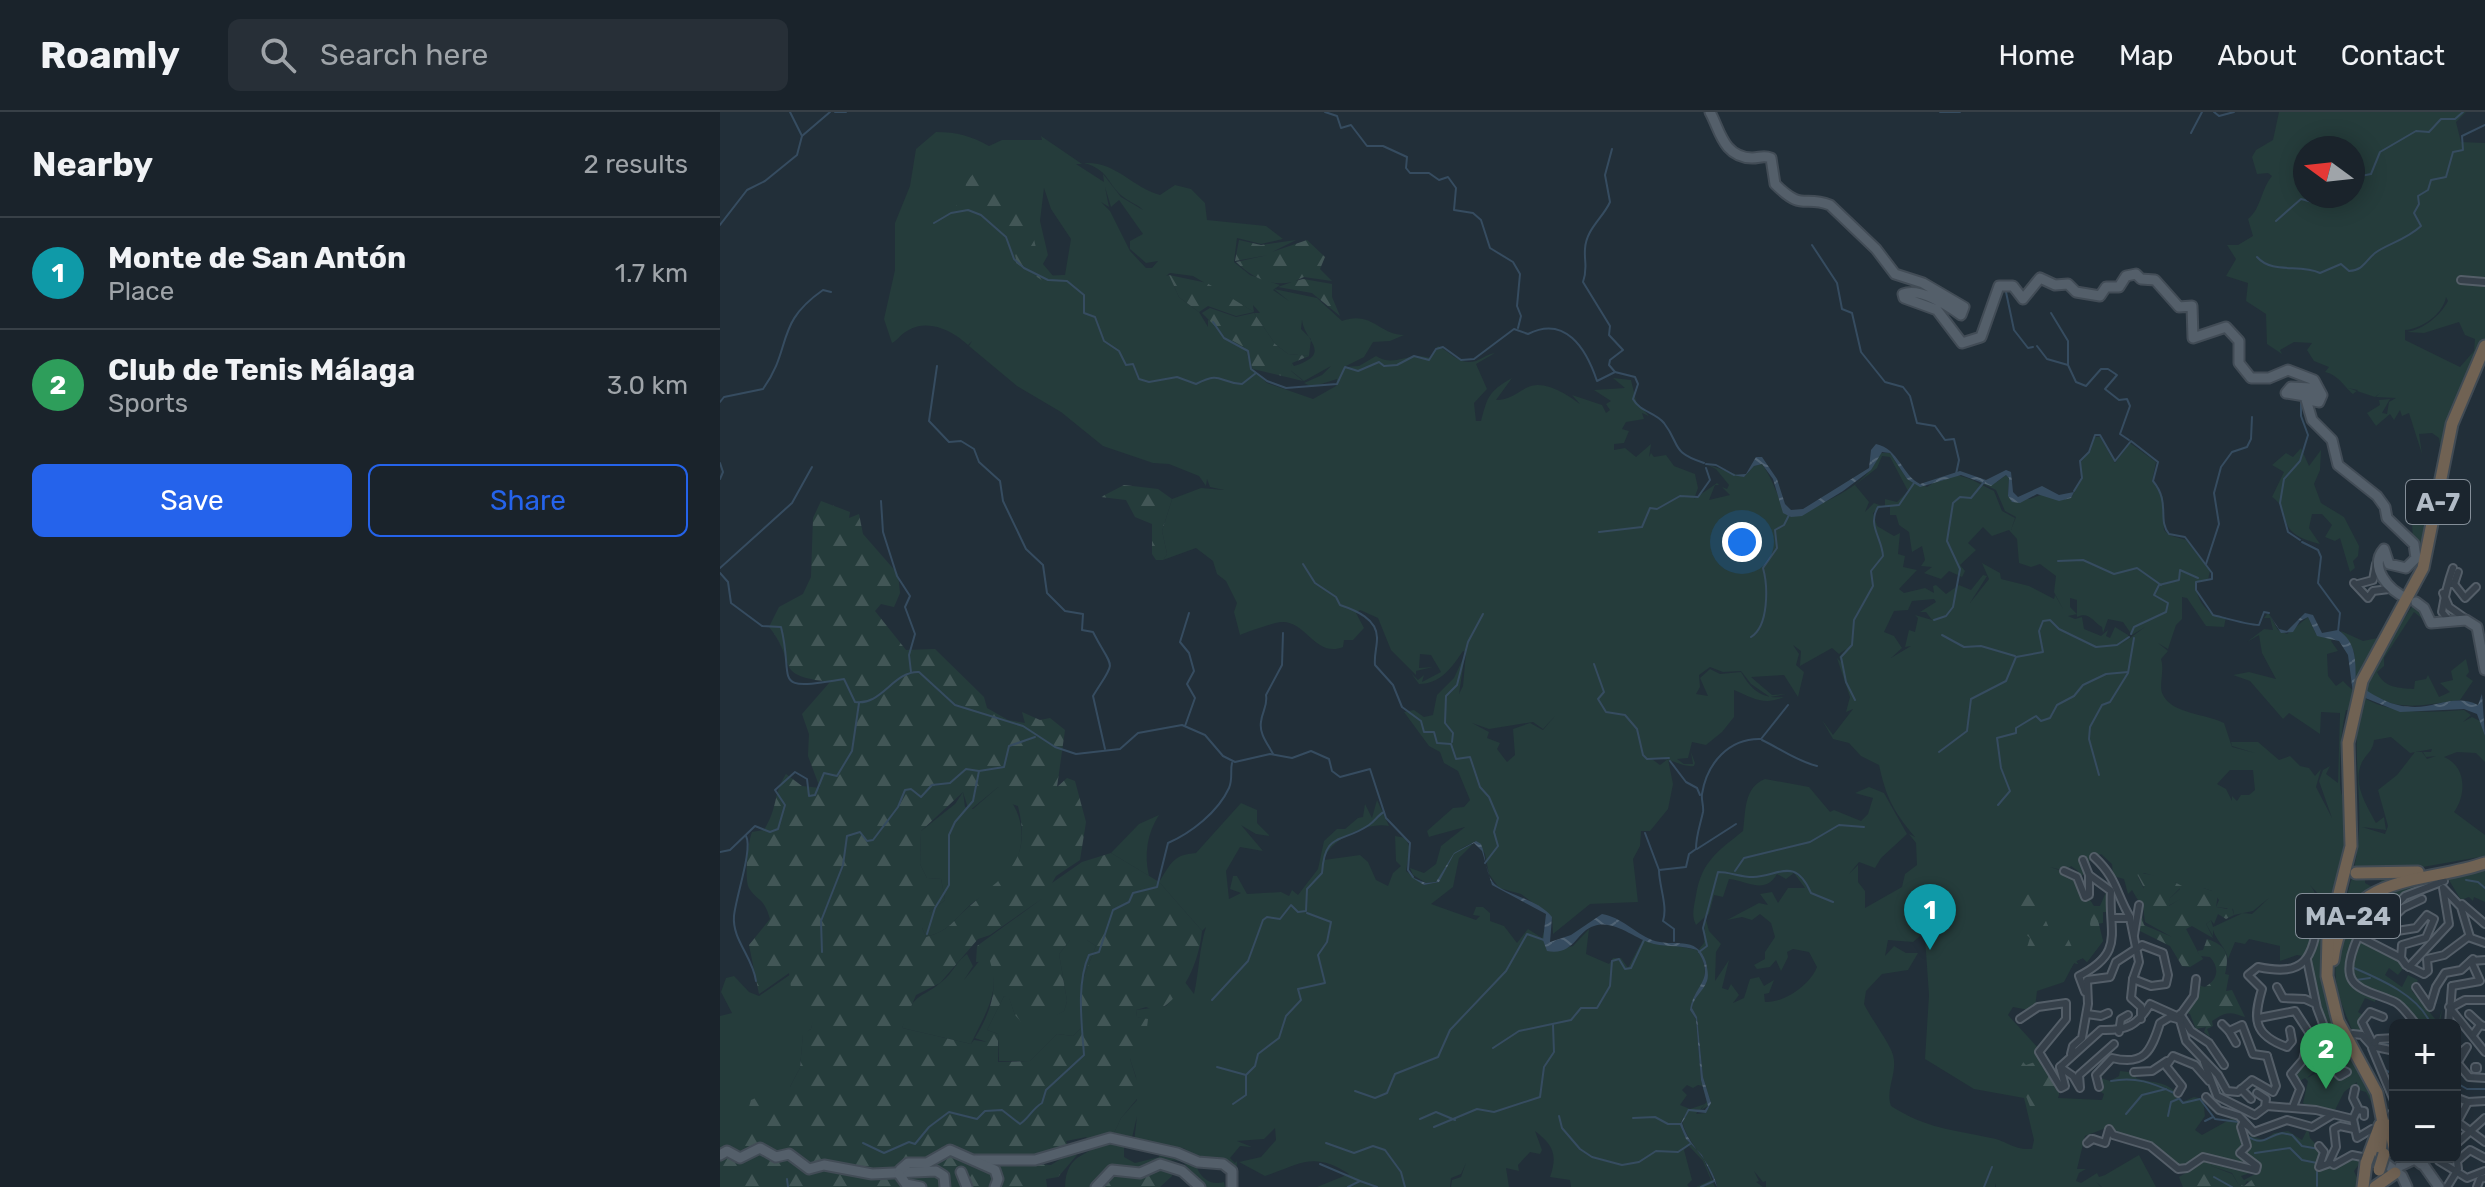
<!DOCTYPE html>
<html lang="en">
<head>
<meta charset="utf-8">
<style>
	:root { --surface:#1a232b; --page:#272f37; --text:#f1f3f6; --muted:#9fa4a9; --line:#384047; --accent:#2563eb }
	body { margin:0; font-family:Rubik,sans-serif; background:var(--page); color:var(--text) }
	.controls { position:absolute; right:24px; bottom:24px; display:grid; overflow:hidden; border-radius:12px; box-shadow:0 4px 20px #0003 }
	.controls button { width:72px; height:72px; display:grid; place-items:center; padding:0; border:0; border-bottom:2px solid var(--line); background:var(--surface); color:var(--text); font:40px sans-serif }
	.compass { position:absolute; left:1573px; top:24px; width:72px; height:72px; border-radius:50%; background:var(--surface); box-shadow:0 4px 20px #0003; rotate:285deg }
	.you { position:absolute; left:1022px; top:430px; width:28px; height:28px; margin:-20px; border:6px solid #fff; border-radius:50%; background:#1a73e8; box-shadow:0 0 0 12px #1a73e833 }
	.badge { display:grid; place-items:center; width:52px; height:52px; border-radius:50%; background:var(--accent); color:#fff; font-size:26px; font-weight:700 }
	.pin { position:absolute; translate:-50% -66px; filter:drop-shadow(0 2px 4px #0008) }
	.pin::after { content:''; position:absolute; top:42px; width:28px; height:24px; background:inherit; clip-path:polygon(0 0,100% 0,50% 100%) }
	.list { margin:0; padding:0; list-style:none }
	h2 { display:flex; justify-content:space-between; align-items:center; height:104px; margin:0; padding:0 32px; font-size:34px }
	h2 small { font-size:26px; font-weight:400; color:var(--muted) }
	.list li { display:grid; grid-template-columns:52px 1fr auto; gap:24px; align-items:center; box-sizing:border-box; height:112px; padding:0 32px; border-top:2px solid var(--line) }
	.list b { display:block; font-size:30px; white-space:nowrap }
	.list p { margin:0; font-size:26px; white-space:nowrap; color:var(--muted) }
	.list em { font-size:26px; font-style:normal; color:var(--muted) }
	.actions { display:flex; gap:16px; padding:24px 32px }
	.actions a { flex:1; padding:18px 0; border:2px solid var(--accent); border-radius:12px; text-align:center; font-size:28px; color:var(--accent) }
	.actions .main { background:var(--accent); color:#fff }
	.icon { flex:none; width:44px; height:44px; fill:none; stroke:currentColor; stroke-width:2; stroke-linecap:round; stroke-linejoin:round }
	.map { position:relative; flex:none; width:1765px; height:1075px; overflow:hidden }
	header { display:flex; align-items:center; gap:48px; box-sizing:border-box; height:112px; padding:0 40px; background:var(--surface); border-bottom:2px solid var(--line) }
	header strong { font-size:38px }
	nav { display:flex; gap:44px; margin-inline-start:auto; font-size:28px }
	.search { width:560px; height:72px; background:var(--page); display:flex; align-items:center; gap:20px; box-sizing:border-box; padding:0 28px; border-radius:12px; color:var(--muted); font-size:30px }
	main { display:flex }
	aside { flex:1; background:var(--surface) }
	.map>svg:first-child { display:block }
</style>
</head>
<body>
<header>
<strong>Roamly</strong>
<div class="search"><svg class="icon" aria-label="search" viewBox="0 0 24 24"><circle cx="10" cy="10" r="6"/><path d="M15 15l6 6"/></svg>Search here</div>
<nav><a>Home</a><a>Map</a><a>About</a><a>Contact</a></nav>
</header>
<main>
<aside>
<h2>Nearby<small>2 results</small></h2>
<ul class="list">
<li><span class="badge" style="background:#0f9aa8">1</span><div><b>Monte de San Antón</b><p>Place</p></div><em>1.7 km</em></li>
<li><span class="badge" style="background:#2e9e5b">2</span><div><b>Club de Tenis Málaga</b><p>Sports</p></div><em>3.0 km</em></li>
</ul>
<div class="actions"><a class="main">Save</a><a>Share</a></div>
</aside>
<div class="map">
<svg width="1765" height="1075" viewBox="0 0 1765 1075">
	<defs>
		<pattern id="forest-firs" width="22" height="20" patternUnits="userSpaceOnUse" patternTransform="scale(2)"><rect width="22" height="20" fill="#253c3b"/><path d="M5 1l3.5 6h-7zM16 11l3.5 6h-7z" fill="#425656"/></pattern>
		<pattern id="water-waves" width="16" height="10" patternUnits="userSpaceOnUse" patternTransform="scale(2)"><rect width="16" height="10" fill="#364c60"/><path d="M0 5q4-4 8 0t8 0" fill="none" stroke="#516475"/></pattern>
	</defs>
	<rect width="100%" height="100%" fill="#222f39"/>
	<g fill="#253c3b" fill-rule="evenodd">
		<path d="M1559 0H1746L1736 10 1741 30 1765 31V169L1750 171H1765V231L1722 345 1719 326 1712 321 1699 322 1702 342 1689 301 1682 304 1680 298 1674 308 1670 302 1656 314 1647 301 1660 293 1659 288 1670 287 1662 301 1667 302 1669 290 1676 286 1656 285 1660 281 1655 285 1628 276 1638 278 1633 282C1626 277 1619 263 1605 260L1609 255 1594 249 1587 238 1592 231 1574 230 1560 238 1562 242 1547 232 1546 202 1526 189 1528 171 1506 164 1516 147 1507 133H1518L1533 124 1528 107C1541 97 1541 77 1552 64L1548 61 1537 62 1532 45 1536 38 1553 28ZM1585 36H1633V84H1585ZM1726 185 1728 189C1720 204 1704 217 1687 220L1704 221 1739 210 1745 223 1755 227 1754 239 1740 255 1685 228V218C1702 217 1723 202 1726 185Z"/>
		<path d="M216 20C237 20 251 24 269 34L282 28H322L321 24 362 52H356L384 70 383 62 401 85 423 98C419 93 409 90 402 84 386 70 389 58 364 51 396 49 410 74 440 83L455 73 471 77 485 91 487 108 546 114 563 127 541 132 517 126 514 150 530 163 560 173 553 178 569 189 554 177 597 186 622 209C651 198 660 223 684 223L670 229 653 230 644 245 624 255 639 254 656 244C674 256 690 239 710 246L718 234C731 240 739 254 756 249 763 246 768 242 775 241L756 252 767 277 754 291 756 309H761C768 284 768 280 792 266L776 288C789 288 795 282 806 276 823 266 848 283 860 292L852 283 882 293 886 301 890 298 886 292 891 289 874 278 905 276 893 266 911 268 916 289 929 304 922 301 924 307 906 310 902 317 909 319 904 331 894 332V338L905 336 916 345 931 332 929 345 931 341 934 345 946 343 954 354 975 362 978 376 974 387 997 371 999 373H995L989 388 1010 383 1002 375 1007 377 1009 373 996 357 986 352 1024 365 1034 354 1042 352C1055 370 1057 388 1071 405 1099 392 1151 375 1158 341H1170L1187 367 1207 375C1236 353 1249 367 1274 379L1282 399 1295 406 1291 418 1296 405 1285 399 1276 378 1259 370H1277L1286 363 1289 366 1288 384 1310 387 1323 382 1351 386 1361 367 1360 351 1371 338 1374 325H1380L1395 351 1410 331 1436 350 1432 369 1443 385 1444 418 1449 423 1466 428 1490 459 1488 468 1475 470C1476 486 1487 506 1506 505L1504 515 1486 514 1467 486 1462 485V507L1456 513 1448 537 1438 531 1448 539 1441 547C1445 560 1438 574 1443 583 1452 602 1487 602 1504 611L1512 635 1535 641 1512 634 1511 630H1538L1559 648 1570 644 1580 654 1589 656 1595 664 1601 657 1596 675 1612 706 1599 669 1603 658 1610 654 1606 662 1618 671 1620 601 1601 600 1600 622 1569 601 1563 607 1530 569 1513 563 1529 560 1556 567 1542 541 1539 523 1527 530 1544 517 1553 518 1550 506H1544L1547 502H1549L1558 518 1567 522 1588 505 1596 522 1613 526 1611 529 1618 539 1607 542 1608 564 1616 574 1623 569C1655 604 1701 601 1744 598L1751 603 1743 610 1752 605 1760 609 1765 624V650L1756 641 1737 640 1724 645C1746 654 1747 682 1734 700L1765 723V744L1680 759 1678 764 1657 774 1664 765H1645V771L1656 777 1617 817C1626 785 1638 753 1639 719 1641 679 1633 641 1639 600L1626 598C1620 623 1620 647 1620 672 1621 687 1630 701 1629 715 1628 749 1610 774 1605 806L1601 803 1600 784 1590 773C1604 790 1600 827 1588 845L1577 843 1560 849V834L1529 827 1525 832 1515 830 1508 847C1505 834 1497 830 1493 818V824L1486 812 1491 808 1493 815 1523 801 1532 802 1549 786 1533 799 1514 803 1513 797 1496 795 1499 788 1492 779 1483 776 1448 794 1450 786 1460 777 1457 771 1424 761 1418 765 1424 777 1416 785 1412 778 1408 782 1404 767 1393 764 1392 752 1381 742 1366 751 1365 760 1359 767 1358 759 1351 754 1346 759 1330 755 1354 763 1374 794H1380L1386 780 1390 782V800H1383V811L1377 812 1383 829 1367 850 1363 846 1356 849 1358 852 1354 851 1344 870 1317 879 1315 896 1309 898 1293 895 1288 903 1319 937 1327 960 1340 978 1338 986 1382 988 1384 982 1378 978 1382 975 1377 965 1390 950 1381 966 1390 969 1399 964 1400 959 1417 961 1416 966C1437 973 1450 967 1462 990L1474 985 1483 987 1485 1004 1475 1018 1482 1023 1518 1003 1527 1023 1544 1028 1554 1021 1568 1019 1582 1028 1588 1016 1590 1026 1602 1039 1598 1055 1629 1045 1643 1047 1634 1059 1641 1075H1542L1527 1069 1524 1074 1518 1072 1512 1061 1491 1054 1493 1049 1533 1060 1521 1064 1524 1068 1539 1060 1538 1053 1494 1045 1462 1056 1433 1036 1386 1016 1365 1024 1357 1057H1366L1359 1061 1356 1069 1361 1071 1377 1061 1379 1065 1385 1063 1419 1043 1436 1075H1382L1376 1070 1381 1075H1276L1275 1071V1075H1046V1069L1043 1070 1034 1059 1039 1069 1036 1070 1043 1075H997C996 1054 958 1023 963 1005L960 1013 966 1027 982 1043 995 1075H976L991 1068 983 1049 969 1034 964 1038 972 1068 967 1073 969 1075H851L850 1068 830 1065C838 1042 833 1033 815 1019L822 1038 820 1042 810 1040 798 1053 799 1059 786 1056 789 1075H731L732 1068 741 1065 746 1051 741 1062 731 1066 730 1075H597L629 1062C593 1039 581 1052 545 1064L519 1050 541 1045 556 1028 555 1016 544 1027 517 1029 532 1035 520 1034 510 1046 515 1051 517 1049 516 1064 513 1058 485 1050 463 1036 462 1039 414 1030 417 1004 411 1030 392 1025 401 1006 417 988 416 965 410 947 428 908 417 905 416 898 446 894 465 870 474 882C479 860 479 837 486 815L482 819 439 770C452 750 453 743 476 741L521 691 537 698V711L550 724 536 722 521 713 543 739 520 735 506 759 509 787 521 781 510 777 513 764H517L527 782 561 780 569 784 572 778 578 783 598 757 604 729 617 717H625L638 706 643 705 645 692 652 706 657 688 669 714C650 709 609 727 604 748L640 743 648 750 656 768 668 774 673 761 681 754 676 749 675 724 686 726 690 737 686 759 704 773 719 770 723 760 716 770 706 771 693 763 690 756 704 761 716 752 721 734 745 715 712 724 709 725 707 719 733 696 744 695 750 688 738 659 724 651 720 640 709 634 684 600 694 598 704 605 713 603 717 583 734 566 745 542 739 582 743 574 746 540 743 539C732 555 721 572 699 572L691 561 698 568 704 563 702 570 721 560 711 543 700 542 699 556 713 555 696 559V563L671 538 658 506 640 498 636 501 644 516 633 528H624L623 535C595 546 586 508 561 510 556 510 527 520 520 523L514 500 517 491 506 469 497 462 493 449 476 436 443 448 447 442 442 419 452 387 481 376 504 378 490 375 487 367 486 374 479 364 449 352 433 351 383 334 341 300 297 274 249 234 252 229 248 233C232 218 207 206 187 219 181 222 178 228 172 231L164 207 175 158V111L190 74 196 37ZM385 75 391 95 399 88 423 122 410 129V137L426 151 438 149 432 156H426L410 139 390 99 381 90 389 95ZM324 76 331 97 351 127 345 163 334 165 323 152 328 143 320 109ZM450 161 473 164 534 200 533 193 540 201H534L555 232 568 242 589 244 591 227 581 217 582 208C584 229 614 241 574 254L572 251 570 258 584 269 611 254 602 263 584 271 592 275 617 267 616 274 593 287 547 271 533 257 524 235 493 209 488 208V215L479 200 459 185 449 163 446 164ZM1162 344 1170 345 1188 379 1177 390 1165 387V395L1170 393V403H1176L1179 413 1189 420 1192 440 1202 434 1205 448 1201 454 1212 455 1204 461 1221 467 1229 459 1242 465 1245 459 1240 453 1256 438 1248 431 1263 415 1272 424 1289 418 1297 427 1299 451 1311 455 1320 452 1336 464 1334 480 1343 497 1335 483 1334 487 1309 474 1281 467 1280 461 1262 451 1269 467 1250 491 1267 464 1263 463 1251 478 1239 473 1226 482 1216 473 1213 474 1214 481 1205 476 1184 481 1179 477 1197 458 1183 455 1185 444 1178 442 1180 421 1174 424 1157 414 1153 401 1162 394 1154 391 1145 400 1149 390 1135 373 1157 356ZM1350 486 1357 488V505C1369 499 1374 511 1382 515L1383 521 1388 507 1403 510 1412 523 1425 515 1398 535 1409 527 1408 523 1395 515 1390 526 1386 524 1388 518 1381 524 1364 517 1362 505 1355 507 1348 504 1357 502 1350 495ZM1214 487 1216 490 1200 500H1206L1212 508 1195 503 1198 506 1195 520 1189 518 1185 535 1191 534 1171 546 1182 536 1174 524 1164 520 1174 499 1188 498 1192 489ZM1073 533 1081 539 1080 554 1112 536 1119 542 1126 537 1119 545 1122 551 1117 546 1130 585 1126 600 1133 597 1113 623 1102 608 1113 627 1129 631 1141 644 1159 653C1166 685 1173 699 1195 725L1189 722 1196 731 1197 753 1185 762 1182 775 1145 796V779L1138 770V753L1129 762 1139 750 1155 756 1161 746 1187 722 1164 681 1149 675 1135 681 1153 686 1148 702 1141 709 1114 698 1110 700 1089 675 1045 667C1023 676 1026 700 1023 719 997 740 982 749 976 783 974 795 971 803 976 813L985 805 984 831 979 837 987 853 985 872 974 884C987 868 989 856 977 838L923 827 908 856 901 846H893L889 852 866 842 869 817 853 834 841 837 823 828 827 810 822 826 808 817 797 831 784 814 770 809V801L763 795H756L753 803 760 804 756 808 711 792 733 775 739 746 753 732 740 737 756 729 765 742 769 762 779 776 801 782 832 805 833 822 870 792 918 790 913 747 920 734 921 719H930L948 697 953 672 948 647 940 653 932 647C952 645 962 656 974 654L975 651 971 640 973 652H964L957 647 968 646 972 630 986 633 1002 620 1014 605V578C1033 586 1044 594 1064 585 1042 587 1032 579 1021 560L1000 562 990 557 980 566 988 584 976 582 980 575 979 563 990 555 1003 560 1021 559 1031 572 1050 585 1066 582 1052 583 1031 565 1064 563 1078 585 1084 560 1076 553 1079 542ZM835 604 823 618 810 611 793 617 795 643 787 650 777 637 780 631 767 626 769 620 752 611 769 617 813 610 823 617ZM1671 625 1690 641 1712 637 1711 640H1703L1706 645 1716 644 1707 647 1702 640H1695L1677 663 1658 678 1668 714 1665 722 1642 715 1666 718 1664 705 1656 711C1646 692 1632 672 1642 650 1647 641 1653 639 1654 628ZM1510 658H1533L1535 678 1529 683H1521L1517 689 1512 684V689L1506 677 1497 672ZM1074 761 1085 776H1068L1058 791 1052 780 1040 782 1048 793 1039 791 1007 808 1022 805 1032 808 1040 802 1051 811 1055 825 1045 840V847L1034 853 1037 857 1050 855 1056 848 1061 859 1068 845 1067 840 1073 837 1089 840 1097 855C1090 873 1064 891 1045 890L1044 882 1049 881 1054 868 1044 874 1039 865 1030 867 1024 886 1013 891 1019 883 1011 872 1008 878 1002 876 1009 848 995 869 996 840 1001 832 989 819 985 804 989 802 994 783 1003 785 1009 767C1028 769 1045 783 1057 762L1066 767ZM1211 815 1215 818 1205 826 1209 883 1205 947 1254 977 1304 986 1314 1028 1312 1037C1292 1038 1288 1029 1271 1026 1231 1017 1207 1017 1171 994 1165 977 1178 961 1173 943 1171 933 1150 905 1144 892L1146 879 1162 862 1188 858 1198 841H1186L1174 834 1165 844 1168 828 1193 830ZM974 887 972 896 977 906 983 965 991 991 986 1001 976 1002 978 999 973 997 980 998 985 992 970 997 960 993 967 983 962 978 967 973 973 976 978 973 983 974 987 989 981 998 988 994 981 968 976 907 970 898Z"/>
		<path d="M1581 336 1589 354 1601 338 1600 358 1594 372 1601 391 1624 405 1639 434 1638 444 1633 449 1635 456 1630 460 1620 426 1615 429 1605 425 1612 413 1602 402H1592L1589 416 1600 432C1550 420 1576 402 1552 385L1564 360 1552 353 1566 341 1573 345Z"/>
		<path d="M1706 371 1714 406 1708 432 1697 438C1688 417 1692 389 1706 371Z"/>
		<path d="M1696 488 1705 506 1728 513 1714 516 1694 500 1664 546V554L1657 560C1664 576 1679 576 1694 577L1695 569 1706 567 1708 563 1719 585 1730 580 1720 571 1733 568 1731 559 1746 547 1749 560 1746 564 1753 569 1740 588C1696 594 1674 602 1636 572L1634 540 1621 519 1643 529 1658 526 1661 543Z"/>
		<path d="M278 675C304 696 310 732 289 762 280 774 262 783 250 793 233 809 229 819 206 825L202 816 209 800 225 788 221 767 207 766 200 752 201 719 235 692 243 680 245 695 253 697Z"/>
		<path d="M439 703C427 721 424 743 429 764L391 741 419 712Z"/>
		<path d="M1765 754V790L1754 785 1753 789 1749 785 1741 788 1729 768C1707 764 1666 787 1664 811L1660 804 1656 809 1660 812 1653 815V823L1670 827 1653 826V831L1636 826C1630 844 1626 863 1638 880L1652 882 1656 886 1655 890 1645 886 1638 900 1644 904 1641 909 1651 930 1644 922 1633 921C1627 904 1618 887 1616 868 1607 779 1701 770 1765 754Z"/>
		<polygon points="1600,808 1605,808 1602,839 1623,926 1612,936 1612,953 1608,949 1608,934 1613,925 1599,901 1589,847"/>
		<polygon points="350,828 367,828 376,834 362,870 360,917 353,924 337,922 310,949 279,949 278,922 267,918 284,884 289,885 295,903 331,905 344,899 347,889 339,842"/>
		<polygon points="1639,828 1680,847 1685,854 1678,863 1669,856 1665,863 1682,875 1688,863 1698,868 1692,879 1716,908 1719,908 1722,897 1720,913 1699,913 1682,894 1642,878 1631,860"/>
		<path d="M247 842 253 854 244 868 260 848 271 849C281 884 262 906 251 932L182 916C195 876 200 890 226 866 234 858 237 849 247 842Z"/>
		<polygon points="71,862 95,902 91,917 83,923 80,956 70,975 308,1075 0,1075 0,904 12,901 1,880 6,866 14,864 29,880 39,884"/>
		<polygon points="1624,928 1655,987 1654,995 1646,980 1636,977 1637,970 1624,980 1615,998 1587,995 1583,991 1588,969 1585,966 1578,970 1572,962 1581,952 1588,955 1602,951 1587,966 1606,956 1614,963 1631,962 1628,956 1619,956 1612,943"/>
		<path d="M381 1029 404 1031V1045L415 1051 439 1045 440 1039 476 1051 451 1048 473 1062 464 1051 476 1052C479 1066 491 1074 504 1070L505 1075H482L456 1055 375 1075H345C346 1038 372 1045 381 1029Z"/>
	</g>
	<g fill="url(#forest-firs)" fill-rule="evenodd">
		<path d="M253 62 260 68 281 65C305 88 315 124 320 157L323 164 345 163 340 170 326 171 296 151C297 131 271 101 250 99 242 99 232 103 224 103L244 88 246 70Z"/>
		<path d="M519 128 541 133 576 128 552 140 587 128 605 145 600 157 612 169 584 165 575 169 583 167 612 172V185L620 204 592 181 558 175 572 170C549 175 532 165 516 150L548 143 515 149Z"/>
		<polygon points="449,163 487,171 534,200 516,204 488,194 479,200 459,185"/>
		<polygon points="490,196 516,205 534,201 555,232 568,242 589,244 572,251 571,259 583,269 533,257 524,235 506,225 482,201"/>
		<polygon points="404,373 438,377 452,387 442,419 447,442 443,448 436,448 432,442 432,412 415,405 406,388 381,385"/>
		<path d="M101 389 130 400 129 406 139 402 143 422 178 462 180 481 174 495 161 492 155 499 186 538 215 537 264 585 267 596 288 608 305 611 302 600 320 608 330 606 345 618 337 675 347 666 355 669 366 710 360 748 336 764 332 771 362 750 391 741 439 770 482 819C479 849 465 884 437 899L426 895 416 898 417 905 428 907 425 932 410 947 421 982 401 1006 392 1025 371 1030 366 1025 346 1029 348 1034 319 1044 317 1052 331 1053 352 1040 357 1043 338 1065 326 1067 327 1075H277L280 1066 240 1041 166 1059 92 1055 46 1037 25 1042 0 1041V1016L17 1020 35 1014 26 1005 31 988 58 976 70 975 80 956 83 922 91 917 94 902 73 890 69 861 39 882 29 833 50 807C44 785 38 790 29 776 24 767 28 730 32 720L44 718C58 696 53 682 66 662L82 674 100 676 88 644 89 622 82 602 110 570C50 563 79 551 49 515L59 495 83 482 91 465 93 406ZM278 675 289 691 298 694C312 750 287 760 251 793 233 808 230 819 206 825L202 816 211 812 209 800 225 788 221 767 207 766 200 752 201 719 243 680 249 699ZM323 786 257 834 256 850 270 849C279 878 270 901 255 926L267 930 254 928 251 932 182 916 196 883 220 871 258 827 270 823ZM350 828H367L376 834 362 870 360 917 353 924 337 922 310 949 278 950V922L267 918 284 884 289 886 295 903 304 913 317 914 344 899 347 889 339 842Z"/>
		<path d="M1416 760 1447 766 1462 774 1450 786 1449 794 1480 775 1498 781 1496 795 1507 797 1511 793 1514 803 1506 807 1498 802 1494 812 1491 808 1486 812 1493 826 1472 814 1466 817 1480 844 1477 839 1483 838 1487 827C1506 833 1510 842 1505 862L1509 863 1506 879 1512 878 1525 905C1510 900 1507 899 1492 909L1493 914 1487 917 1490 925 1484 920 1486 915 1476 917 1470 902 1465 900 1477 873 1485 875C1498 868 1500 856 1490 845L1481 844 1483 847 1470 855 1462 854 1450 834 1416 817 1421 796 1424 813 1452 825 1425 810 1423 794 1416 785 1424 776Z"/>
		<polygon points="1298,773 1314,773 1330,783 1316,782 1335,791 1318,790 1329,816 1318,815 1323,830 1317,841 1304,845 1310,826 1292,809 1300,804 1297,785 1314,781 1294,781"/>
		<polygon points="1376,800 1383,829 1367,850 1363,846 1356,849 1358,852 1354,851 1351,856 1347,846 1338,846 1343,835 1336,819 1346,822 1356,844 1365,836 1357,827 1357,821 1369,829 1373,825 1370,812 1372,801"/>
		<polygon points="1294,941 1306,953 1321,948 1340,978 1335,995 1319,1001 1311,997 1290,943"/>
		<polygon points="226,1039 274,1059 274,1075 227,1075 226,1063 183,1055"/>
		<polygon points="34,1040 65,1042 83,1055 168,1061 194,1075 0,1075 0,1044 5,1041 13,1045"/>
		<polygon points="1479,1046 1493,1049 1491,1054 1512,1062 1518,1072 1524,1074 1534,1066 1542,1075 1463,1075 1459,1065 1469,1059"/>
		<polygon points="433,1055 451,1057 452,1064 440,1075 385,1075 382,1070 392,1059 417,1064"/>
	</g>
	<g fill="url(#water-waves)">
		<path d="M1156 332C1179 337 1182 363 1200 372L1240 359 1266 368 1286 358 1291 360 1293 380 1298 385 1322 374 1339 383 1354 380 1351 386 1339 389 1317 382 1300 391 1292 390 1288 384 1289 366 1286 363 1271 374 1241 363 1200 375 1187 367 1170 341 1162 340 1151 358 1123 379 1082 404 1071 405 1063 401 1053 367 1042 352 1034 354 1024 365 1012 363 1026 362 1036 345H1042L1057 367 1065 392 1071 398 1083 397 1149 356 1151 338Z"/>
		<path d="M1585 501 1593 503 1602 521 1618 518C1638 531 1635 551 1636 572 1656 584 1670 595 1695 595 1717 595 1736 582 1758 593L1762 582 1765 624 1757 602 1744 597 1680 600 1633 581 1628 543 1619 529 1597 524 1588 505 1580 509 1573 520 1561 521 1549 502 1559 517 1567 519Z"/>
		<path d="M756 729 761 732C766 744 765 758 772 769 782 783 816 785 832 805L830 830 851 823 882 802C901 805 915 821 932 828 952 836 977 822 986 850 987 856 989 863 987 869 983 880 974 884 972 896L977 905 983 965 991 991 986 1001 969 999 962 1011C969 1036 992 1048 997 1075L982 1043 966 1027 960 1013 968 997 985 998 988 994 981 968 976 907 970 898C974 872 997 868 977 838 962 833 949 835 934 832 914 827 895 807 874 814 856 819 855 844 827 839L823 828 826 802 772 773 762 739 754 731 734 742 719 770 704 773 691 765 706 771 716 770 734 741Z"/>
	</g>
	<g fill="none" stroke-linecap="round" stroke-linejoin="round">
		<g stroke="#364c60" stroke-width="2">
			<polyline points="70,0 82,24"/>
			<polyline points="115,0 126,0"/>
			<polyline points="605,0 617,4 621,16 631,13 647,34 663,34 687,45 686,56 690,61 709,61 719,68 728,65 736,76 734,98 753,101 761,108 770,136 793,150 800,162 797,194 801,204 798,216"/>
			<polyline points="1220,0 1240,0"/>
			<polyline points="1494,0 1499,4 1514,0"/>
			<polyline points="1471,21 1482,0"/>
			<path d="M892 37 885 63 890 90C883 106 866 117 865 137 864 150 868 156 863 170L890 214 889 223 903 238 890 248 889 253 895 260 915 265 918 272 913 287C920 300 935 300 944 311 961 333 950 340 984 351"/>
			<polyline points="1633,81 1641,64 1651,62 1660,40 1696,19 1709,20 1721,7 1735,7 1743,0"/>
			<polyline points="1556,109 1581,87 1604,93 1614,84"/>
			<path d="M214 111 231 101 248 98 261 103 286 125 294 147 304 156 328 168 347 169 364 183V201L375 205 384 229 399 239 406 253 413 252 419 267 429 270 457 265 476 272C503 259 496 270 522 272L536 261"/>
			<polyline points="0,113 27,78 45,69 77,43 82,24 110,0"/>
			<polyline points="1092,133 1117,171 1122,197 1132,201 1141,240 1165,270 1183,275 1190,284 1197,311 1215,314 1225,328 1234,327 1239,348 1236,362"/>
			<path d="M1537 145C1553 163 1580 151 1600 161L1621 152 1629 159C1644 158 1645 149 1655 141 1667 132 1686 128 1701 114L1694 101 1699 92 1698 84 1708 78 1711 68 1726 65 1733 40 1743 38 1742 24 1765 13"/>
			<polyline points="1286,180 1294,218 1308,236 1313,235"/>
			<polyline points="1331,201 1348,229 1348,253 1356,270 1366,274 1381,257 1388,257 1397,263 1385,277 1399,288 1407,287 1410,294 1400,322 1409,328"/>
			<path d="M493 210 504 226 528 239 531 257 547 269 566 276 617 272 625 255 638 259 659 250 664 254 677 253 694 244 709 248 716 237 723 235 741 248 754 247 794 217 808 222C845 203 866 236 877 269L895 260"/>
			<polyline points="1317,234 1327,247 1348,253"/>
			<path d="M217 254 209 309 229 330 241 329 254 337 259 350 280 369 283 389 306 437 323 453 327 481 345 499 363 502 362 518 373 520C394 561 397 545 373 584L385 637"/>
			<path d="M0 290 4 285 43 277C73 235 54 212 103 178L111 180"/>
			<polyline points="0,351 3,360 0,367"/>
			<polyline points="986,352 996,353 1014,363"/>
			<path d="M1354 379 1362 366 1360 349 1369 340 1375 323H1380L1395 349 1411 329 1438 350 1433 369C1451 391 1437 407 1449 422L1465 425 1492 461V467L1476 470V478L1493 503C1505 506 1528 513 1539 513L1544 500 1549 501"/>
			<polyline points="161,389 163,420 177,464 190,484 185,495 195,522 189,543 191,560"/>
			<polyline points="879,420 922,415 930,396 937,397 960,384 978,385 990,368 986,356"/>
			<polyline points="1580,428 1568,420 1560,391 1564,367 1580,349 1588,323 1581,304 1581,290"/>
			<polyline points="1582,430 1598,438 1601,445 1598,471 1620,501 1618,520"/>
			<polyline points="1338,449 1363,448 1394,462 1417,456 1441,473"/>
			<path d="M583 452 595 471 616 485 620 493C635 498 658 507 657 527 657 535 654 543 655 553L673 573 682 595 701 609 704 620H714L717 631 731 632 736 647 750 645 760 675 769 685 778 706 774 720 778 734 765 751"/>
			<polyline points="1486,452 1499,412 1494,381 1501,355 1512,340 1527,335 1531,327 1532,305"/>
			<polyline points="0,456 72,391 92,355"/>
			<path d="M0 461 8 470 11 491 42 514 61 515C75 570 48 580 124 567L135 590C162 594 173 559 199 560L235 593 303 614 335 635 356 642 400 637 418 621 462 613 485 623 503 644 515 650 550 642 572 646 591 639 609 647 612 659 620 665 650 657 666 706 690 731 688 758 693 765"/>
			<polyline points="1214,508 1226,504 1233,495 1240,457 1227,429 1233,391 1240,385 1251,386 1264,370"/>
			<polyline points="1411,522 1414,515 1446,500 1448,491 1434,483 1439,473 1459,468 1460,458 1478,466"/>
			<polyline points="1222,523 1244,535 1261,534 1295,544"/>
			<path d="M1031 525C1049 514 1048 474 1043 456L1057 436 1055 418 1064 413 1069 403"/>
			<polyline points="874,552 884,580 878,587 886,600 905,603 917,617 923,643 927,647 949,646"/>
			<path d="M1135 588 1126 570 1121 545 1132 533 1134 508 1153 474 1151 459 1163 444C1162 426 1147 413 1158 395L1179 393 1194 371"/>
			<polyline points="465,614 475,586 467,572 474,559 469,541 460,530 469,501"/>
			<path d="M1042 628C1061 637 1076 649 1097 654"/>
			<polyline points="732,630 733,621 725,611 726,584 737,573 748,530 763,502"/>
			<polyline points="1219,640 1247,619 1251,587 1286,569 1296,545 1323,540 1319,519 1323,509 1330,508 1339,517 1376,535 1397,533 1409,525"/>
			<path d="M553 642C548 632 539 622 541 610 542 599 548 594 546 583L562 553 563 521"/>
			<polyline points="950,649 966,670 977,676 980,683"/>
			<polyline points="1379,663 1369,627 1370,615 1382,593 1390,590 1408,561 1414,526"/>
			<polyline points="1278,693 1290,679 1281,656 1277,626 1296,621 1296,616 1316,604 1321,609 1330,606 1337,593 1354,584 1363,573 1386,562 1408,560"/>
			<polyline points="925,721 939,758"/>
			<path d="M26 724C33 737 16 784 14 804 12 828 33 845 36 869"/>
			<polyline points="977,737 1016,712"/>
			<polyline points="0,740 10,738 35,714 50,720 58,717 65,693 55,678 75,660 87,667 89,684 95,683 104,661 117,664 132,639 139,591"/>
			<polyline points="1015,759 1024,746 1090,730 1119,713 1144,715"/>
			<polyline points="1746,768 1758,770 1765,776"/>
			<polyline points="207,822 215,796 229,773 229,723 235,710 253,689 259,659"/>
			<path d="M954 829V817L943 809C948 794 939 774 939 758L966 755 969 742 976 737C976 723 980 714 983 700 984 694 981 688 982 682 987 651 1009 626 1041 627L1068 593"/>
			<polyline points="102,840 101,809 123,753 127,724 140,720 147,729 153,728 178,695 185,678 191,677 201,685 212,673 230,671 246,657 259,659 284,655 289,634 315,625"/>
			<path d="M979 840 987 834 983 816 998 760C1010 760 1020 765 1033 765 1059 764 1075 744 1091 781L1113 790"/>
			<path d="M1634 856C1660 867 1700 884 1711 913"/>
			<polyline points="1636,868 1650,866"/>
			<path d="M492 888 528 849 543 808 547 805 560 807 571 793 578 800 586 799 587 777 602 761C605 719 621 732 649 713 655 709 658 703 664 700"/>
			<polyline points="1663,932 1675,934"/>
			<polyline points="773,936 799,919 851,908 861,896 877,896 890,874 892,849 899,847 905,857 911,856 925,826"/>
			<polyline points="497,955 526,963"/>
			<polyline points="1663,957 1675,963"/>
			<path d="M1391 969C1415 964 1433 971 1454 981"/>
			<polyline points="1735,970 1747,977 1765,977"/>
			<polyline points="635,979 655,986 667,981 675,962 718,945 730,918 786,859 807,822 824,828"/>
			<polyline points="1458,985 1463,991 1480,987 1495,1007 1519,1010"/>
			<polyline points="513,992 526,983 526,963 535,954 538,942 559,926 566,904 581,888 578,877 605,871 598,843 607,830 611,810 587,801"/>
			<polyline points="1406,1002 1422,983 1446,977"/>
			<polyline points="839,1004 842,1016 860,1037 872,1045 902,1053 919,1050 936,1039 958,1040 970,1032"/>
			<polyline points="1448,1004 1451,990 1458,987"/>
			<polyline points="913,1006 935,1005 948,1012 961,1012"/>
			<polyline points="700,1007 716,1000 735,1008"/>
			<polyline points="1485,1009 1493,1005"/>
			<polyline points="714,1015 757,997 774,1000 820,985 824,955 834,940 833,913"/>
			<path d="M1524 1018 1527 1024C1544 1035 1546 1024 1562 1021L1572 1023 1582 1034 1599 1037"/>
			<path d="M143 1031 164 1041 189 1030 195 1032 209 1015 229 1000 257 1007 265 999 282 998 300 1012C309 1006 312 997 322 991L326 978 364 943C362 914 356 871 369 843L379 840 393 798 409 790 413 781 437 775 448 731C471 721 498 700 509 676 513 667 510 659 512 651"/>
			<polyline points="606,1031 634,1041 653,1034 665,1038 681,1060 685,1075"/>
			<polyline points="1535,1041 1570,1036 1582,1048 1597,1051"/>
			<polyline points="600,1052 640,1069"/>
			<polyline points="1494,1065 1512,1075"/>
			<polyline points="67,1067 68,1075"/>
			<polyline points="1597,1074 1597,1056"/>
			<polyline points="628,1075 640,1069 657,1075"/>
			<polyline points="981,1075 994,1069"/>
			<polyline points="1264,1075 1272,1055"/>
		</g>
		<g stroke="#545e68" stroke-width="10">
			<g id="minor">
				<polyline points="1741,168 1765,170"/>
				<polyline points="1634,471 1648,486 1653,479 1669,477"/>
				<polyline points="1638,472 1653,468 1656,452"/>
				<polyline points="1731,472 1734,472 1738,460"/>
				<polyline points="1734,472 1745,486 1756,475"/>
				<polyline points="1723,481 1729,495 1749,509"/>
				<path d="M1730 510 1722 500C1725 482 1727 473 1733 456"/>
				<path d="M1374 745C1397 766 1396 782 1410 805"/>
				<polyline points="1363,748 1369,763"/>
				<path d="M1344 759 1357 765 1365 785 1369 783V763L1391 779C1388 820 1406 840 1359 864L1365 880"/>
				<polyline points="1742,792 1765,812"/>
				<polyline points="1393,806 1410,806 1419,850 1413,867"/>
				<polyline points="1667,811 1683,796 1702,787"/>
				<polyline points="1626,818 1681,846 1686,853 1704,862 1708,859 1707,847 1724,843 1748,825 1765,831"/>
				<polyline points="1414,823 1419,793"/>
				<path d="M1638 825C1615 877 1640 875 1675 890 1682 893 1691 907 1697 913"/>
				<polyline points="1681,846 1682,833 1706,826 1714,807 1707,803 1696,816 1677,819 1668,813 1668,802 1685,784 1724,769"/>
				<polyline points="1587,848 1597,896 1608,925 1606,950 1620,964 1627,960 1615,955 1611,942 1624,927"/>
				<polyline points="1689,855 1729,812 1723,776 1741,795 1750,825"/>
				<polyline points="1732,874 1760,869 1751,849 1765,848"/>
				<polyline points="1557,875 1563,886 1585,887 1596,892"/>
				<polyline points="1696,875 1710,895 1716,875 1725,861 1741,858 1753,847"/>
				<polyline points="1729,895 1765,940"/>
				<polyline points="1732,895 1745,888 1765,888"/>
				<polyline points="1367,902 1381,904 1388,901"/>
				<polyline points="1460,902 1471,919 1489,931 1504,953"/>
				<polyline points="1461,902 1474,884 1476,867"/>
				<polyline points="1749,902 1761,913"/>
				<polyline points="1539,906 1575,899 1590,922 1583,948 1571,962 1580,977 1573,995"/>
				<path d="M1300 907 1318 895 1346 891V907L1319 940 1341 976 1345 974 1340 955 1381 918C1406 919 1418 913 1430 892L1459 905 1466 929 1498 963 1507 979 1518 980 1532 968 1553 980 1556 974 1547 944"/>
				<polyline points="1502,912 1509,919 1522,913 1533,942 1547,944"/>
				<polyline points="1729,913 1732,874"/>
				<path d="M1570 918 1572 929 1567 935C1533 923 1533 907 1542 877L1528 863 1538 855C1586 865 1592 847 1599 804L1602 806"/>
				<polyline points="1509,919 1516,931"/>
				<polyline points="1399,920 1401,907 1408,903"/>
				<polyline points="1633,922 1642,923 1651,933 1655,931 1656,935 1675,939"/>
				<polyline points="1753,923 1760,913 1765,914"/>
				<polyline points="1651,928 1642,910 1650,900 1663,905"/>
				<polyline points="1655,931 1658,927 1675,926"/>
				<polyline points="1652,936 1675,991"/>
				<polyline points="1351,942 1353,934 1362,926 1368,892 1367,868 1390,865 1396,850 1422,833 1443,841 1448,863 1446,872 1431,874 1413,867 1411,886 1421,895 1421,907"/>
				<polyline points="1735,946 1747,935 1738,950"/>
				<polyline points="1735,948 1749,965 1765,966"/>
				<polyline points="1484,950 1497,984 1535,1003 1547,994 1596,998 1633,1007 1637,1026 1652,1017"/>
				<polyline points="1340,955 1353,964 1360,976 1359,963 1394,932"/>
				<rect x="1755" y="955" width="2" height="2"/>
				<polyline points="1414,960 1432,959 1447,949"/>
				<path d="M1379 975 1376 963 1392 946C1424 954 1431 940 1440 911L1450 905 1461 908"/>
				<polyline points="1521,977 1531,987"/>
				<polyline points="1458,981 1462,974 1446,954 1453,944 1475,953 1489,969"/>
				<polyline points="1537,981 1546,987 1545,995"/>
				<polyline points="1486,985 1499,998 1519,1004 1534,1020 1567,1008 1592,1015 1612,1003"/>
				<polyline points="1735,985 1748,990 1765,989"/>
				<polyline points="1637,998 1644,999 1644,1004"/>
				<polyline points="1675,998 1670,1003 1675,1008"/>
				<polyline points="1633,1007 1638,996 1633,986 1635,977"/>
				<polyline points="1735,1008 1765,1030"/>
				<polyline points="1735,1014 1748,990"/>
				<polyline points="1634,1017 1620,1014 1614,1017 1616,1035 1609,1050 1614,1053 1632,1043 1647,1046"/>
				<polyline points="1371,1027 1367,1031 1373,1027 1385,1031 1389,1017 1393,1023 1430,1034 1458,1057 1467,1056 1483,1045 1536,1058 1537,1054 1520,1041 1527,1034 1521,1015 1523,1011 1528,1014"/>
				<polyline points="1735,1033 1765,1006"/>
				<polyline points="1599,1034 1604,1040 1599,1055 1610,1051"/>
				<polyline points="1719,1049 1747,1066 1765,1059"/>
				<polyline points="1727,1075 1738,1057 1737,1049 1750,1038 1765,1046"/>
				<polyline points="1757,1075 1760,1067 1765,1066"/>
			</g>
		</g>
		<g stroke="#424c56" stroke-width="13">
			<g id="major">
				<path d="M990 0C1000 18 1003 45 1032 46 1040 46 1043 43 1051 46L1055 72C1083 100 1083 83 1110 93L1156 137 1175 162 1203 171 1244 195 1241 203C1227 193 1200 175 1183 182L1184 186 1217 198 1242 231 1261 225 1279 174H1293L1303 187 1320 166 1335 173 1348 172 1356 180 1380 184 1386 175H1399L1406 164 1416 162 1421 167 1435 168 1459 195 1472 194 1473 226 1506 215 1519 229V251L1531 266H1549L1568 258 1594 268 1602 283 1599 290 1594 289 1591 276 1571 275 1566 281 1585 284 1592 308 1612 328 1618 353 1657 384 1665 395 1667 406 1694 432 1696 446 1686 456 1669 452 1664 437C1648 455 1669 479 1687 486"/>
				<polyline points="1696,490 1704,496 1711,511 1746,508 1757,515 1765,558"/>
				<polyline points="0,1043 7,1039 20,1046 40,1036 56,1045 69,1042 89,1057 104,1053 152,1062 216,1059 224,1064 225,1075"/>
				<polyline points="1698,1045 1719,1075"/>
				<polyline points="255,1048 315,1048 390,1026 457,1041 478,1050 503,1052 512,1059 512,1075"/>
				<polyline points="1665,1051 1682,1064 1687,1075"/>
				<polyline points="1680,1054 1695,1047 1701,1052"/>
				<polyline points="180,1058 188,1051 207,1051 230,1038 275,1058 278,1067 275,1075"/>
				<polyline points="241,1060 247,1075"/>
				<polyline points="179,1062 186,1072 201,1075"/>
				<polyline points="376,1075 392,1058 420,1061 440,1052 462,1059 480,1075"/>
			</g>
		</g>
		<g stroke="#414b54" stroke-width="15">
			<g id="highway">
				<polyline points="1636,761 1698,760"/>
				<path d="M1613 848C1624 759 1702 773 1765 751"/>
				<polyline points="1669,1013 1675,1039"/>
				<polyline points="1660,1041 1663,1011 1657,981 1618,909 1607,864 1608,825 1631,734 1628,631 1642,569 1703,456 1732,312 1765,234"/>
				<polyline points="1643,1075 1646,1051 1660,1013"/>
				<polyline points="1655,1075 1675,1061"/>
			</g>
		</g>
		<use href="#minor" stroke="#36404a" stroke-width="6"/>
		<use href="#major" stroke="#545f6a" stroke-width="9"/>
		<use href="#highway" stroke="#706253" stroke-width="11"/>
		<g stroke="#545e68" stroke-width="10" stroke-linecap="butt">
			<polyline id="minor-bridge" points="1602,806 1626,818"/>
		</g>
		<g stroke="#414b54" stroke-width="15" stroke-linecap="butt">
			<polyline id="highway-bridge" points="1659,1058 1664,1042"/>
		</g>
		<use href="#minor-bridge" stroke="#36404a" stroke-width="6"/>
		<use href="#highway-bridge" stroke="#706253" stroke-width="11"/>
	</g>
	<g text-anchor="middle" stroke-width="7" stroke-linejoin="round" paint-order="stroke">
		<g fill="#1b252e" stroke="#848e98" stroke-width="2">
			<rect x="1686" y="368" width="64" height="44" rx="6"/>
			<rect x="1576" y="782" width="104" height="44" rx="6"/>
		</g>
		<g font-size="26" font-weight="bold" fill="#b1bbc6">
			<text x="1718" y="399">A-7</text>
			<text x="1628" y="813">MA-24</text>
		</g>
	</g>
</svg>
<div class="controls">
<button>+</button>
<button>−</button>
</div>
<svg class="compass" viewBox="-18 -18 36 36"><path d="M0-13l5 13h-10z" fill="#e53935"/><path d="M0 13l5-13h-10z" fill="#9fa4a9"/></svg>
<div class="you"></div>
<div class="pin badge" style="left:1210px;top:838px;background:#0f9aa8">1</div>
<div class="pin badge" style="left:1606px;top:977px;background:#2e9e5b">2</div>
</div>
</main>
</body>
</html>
